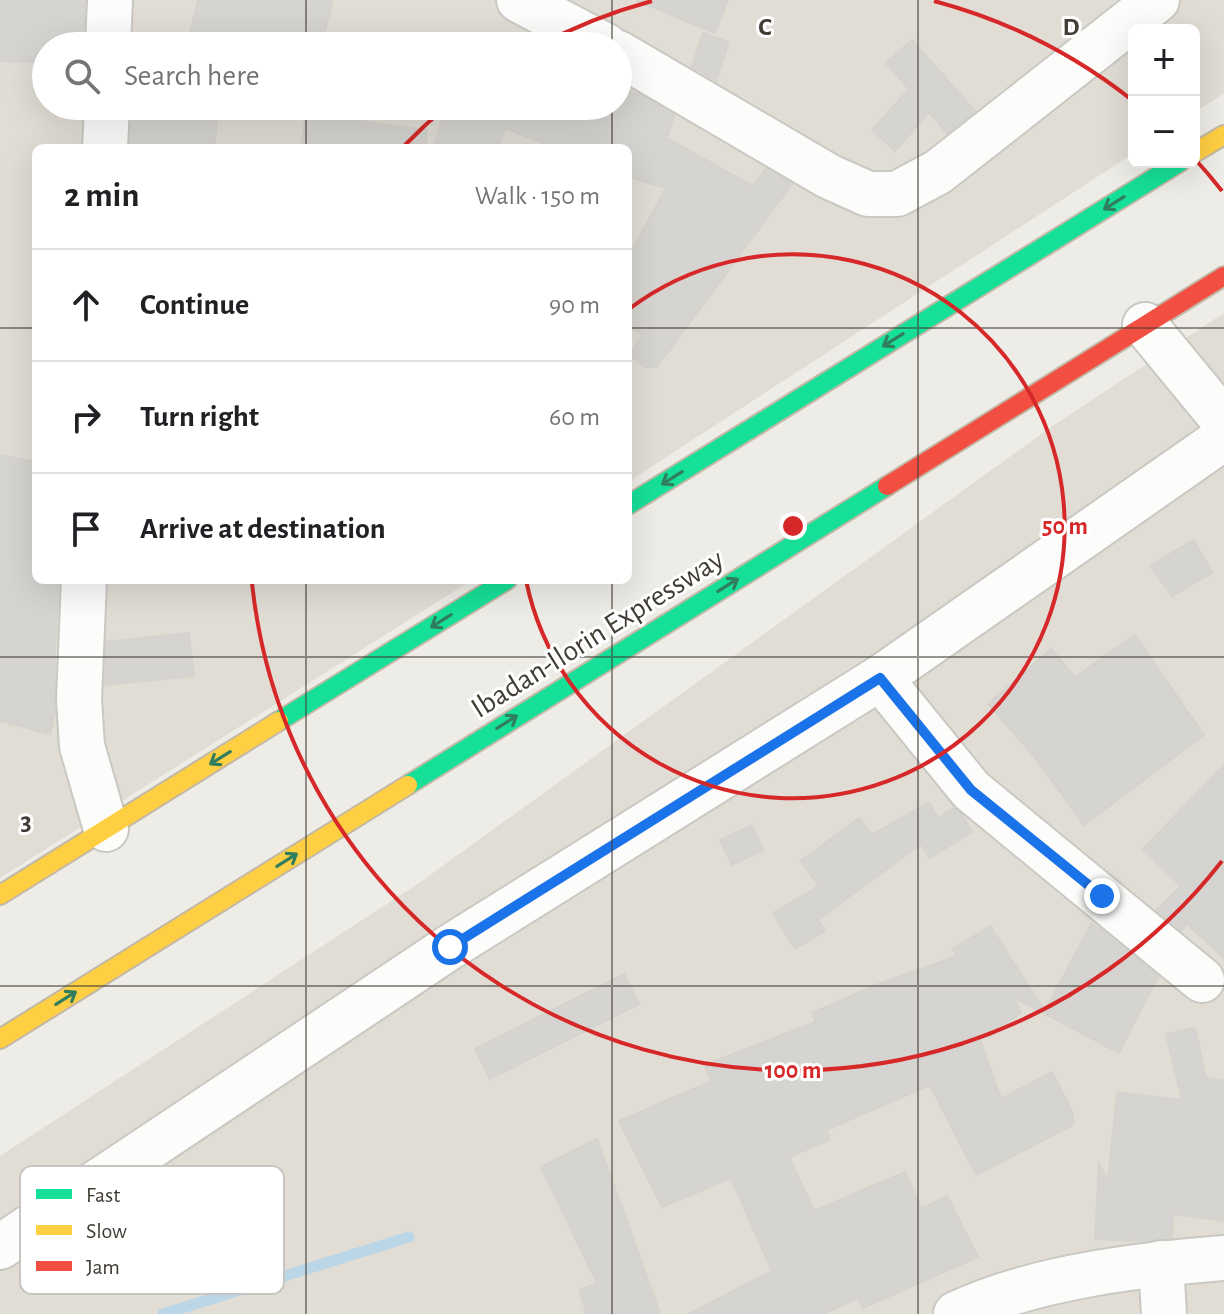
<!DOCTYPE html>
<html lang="en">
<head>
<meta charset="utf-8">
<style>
	:root { --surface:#fff; --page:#f2f2f2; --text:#202124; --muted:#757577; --line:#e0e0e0 }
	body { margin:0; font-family:"Alegreya Sans",sans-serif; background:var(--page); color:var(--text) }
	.controls { position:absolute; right:24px; top:24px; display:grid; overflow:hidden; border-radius:12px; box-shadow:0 8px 32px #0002 }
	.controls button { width:72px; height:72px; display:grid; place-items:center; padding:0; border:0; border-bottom:2px solid var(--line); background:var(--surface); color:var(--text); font:40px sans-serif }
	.stop { position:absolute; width:24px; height:24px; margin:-18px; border:6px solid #1a73e8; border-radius:50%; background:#fff }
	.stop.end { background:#1a73e8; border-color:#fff; box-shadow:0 2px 8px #0008 }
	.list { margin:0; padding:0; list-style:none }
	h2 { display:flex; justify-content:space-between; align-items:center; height:104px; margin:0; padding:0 32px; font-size:34px }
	h2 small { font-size:26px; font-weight:400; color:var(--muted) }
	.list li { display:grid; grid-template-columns:52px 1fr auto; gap:24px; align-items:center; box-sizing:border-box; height:112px; padding:0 32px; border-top:2px solid var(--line) }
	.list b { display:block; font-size:30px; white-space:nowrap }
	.list em { font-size:26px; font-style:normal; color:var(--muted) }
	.icon { flex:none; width:44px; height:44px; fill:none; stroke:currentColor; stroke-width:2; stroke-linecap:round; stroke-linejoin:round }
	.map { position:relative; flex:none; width:1224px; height:1314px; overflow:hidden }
	.search { position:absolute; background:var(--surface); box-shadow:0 8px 32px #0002; left:32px; top:32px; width:600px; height:88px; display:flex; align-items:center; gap:20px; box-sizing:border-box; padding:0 28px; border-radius:44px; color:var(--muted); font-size:30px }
	.panel { position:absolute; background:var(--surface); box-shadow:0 8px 32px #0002; left:32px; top:144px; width:600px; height:440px; border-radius:12px }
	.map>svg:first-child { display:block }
</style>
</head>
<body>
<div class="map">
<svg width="1224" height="1314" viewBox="0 0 1224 1314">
	<rect width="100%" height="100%" fill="#edece7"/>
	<g fill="#e1ddd5" fill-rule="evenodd">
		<path d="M0 0H1224V93L1194 113V30H1134V153L628 482V148H36V580H472L0 878ZM46 46H618V106H46Z"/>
		<polygon points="1224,313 1224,1314 0,1314 0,1156 419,883 1051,427"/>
	</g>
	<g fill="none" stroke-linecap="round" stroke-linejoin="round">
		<polyline stroke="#bbd6e7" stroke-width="11" points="163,1314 409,1237"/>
	</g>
	<g fill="#d6d4d0" stroke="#d5d3cd" stroke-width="2">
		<polygon points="0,0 85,0 83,46 46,46 46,62 0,61"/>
		<polygon points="198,0 333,0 321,46 187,46"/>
		<polygon points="636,0 728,0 715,33"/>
		<polygon points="703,33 729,42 716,81 692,67"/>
		<polygon points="912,40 975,111 947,133 929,112 895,151 872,130 909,89 886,63"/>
		<polygon points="618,88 641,95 674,115 667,138 753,186 766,169 792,184 657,367 645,367 629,354 643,335 628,327 628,258 666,188 628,177 628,148 556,148 505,128 498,148 433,148 447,106 618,106"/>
		<polygon points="132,111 217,122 214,148 130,148"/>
		<polygon points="306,114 427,130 426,148 301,148"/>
		<polygon points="0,455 36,462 36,580 59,580 55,648 55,713 50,734 0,721"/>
		<polygon points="1194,540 1212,573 1172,596 1150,566"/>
		<polygon points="189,633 194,676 105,685 106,642"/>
		<polygon points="1135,635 1204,735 1084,825 1033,755 988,704 1051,649 1075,677"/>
		<polygon points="1224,765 1224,958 1186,923 1182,931 1157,910 1181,886 1143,849"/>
		<polygon points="929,802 938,818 954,808 962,815 972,832 930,858 921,844 818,920 825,931 795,949 773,913 819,886 801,861 859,818 872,835"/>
		<polygon points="752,825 763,850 732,865 720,840"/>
		<polygon points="1091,924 1102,930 1158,976 1119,1053 1013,997 1021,1013 980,1040 1001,1099 1052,1072 1073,1113 1073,1125 976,1175 930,1085 826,1130 830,1140 789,1157 814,1211 905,1172 921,1209 947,1196 978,1257 863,1308 858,1298 823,1314 689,1314 772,1271 731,1178 662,1207 619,1121 712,1081 704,1065 816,1022 812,1013 876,985 957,956 953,949 990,926 1045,1011"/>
		<polygon points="624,974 639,1004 490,1079 475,1049"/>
		<polygon points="1195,1028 1206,1078 1224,1081 1224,1221 1173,1214 1172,1238 1140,1241 1095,1239 1099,1164 1108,1181 1117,1092 1182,1100 1166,1034"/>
		<polygon points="597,1139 628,1224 660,1314 587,1314 579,1290 597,1283 541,1167"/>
	</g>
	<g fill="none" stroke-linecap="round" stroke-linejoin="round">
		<g stroke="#c9c8c3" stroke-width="48">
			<g id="street">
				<polyline points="519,0 606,46"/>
				<polyline points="108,46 110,0"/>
				<polyline points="618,53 828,176 868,194 897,194 938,172 1157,0"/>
				<polyline points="105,148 107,106"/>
				<polyline points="1145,325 1224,421"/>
				<polyline points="84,580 79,699 82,746 106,829"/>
				<polyline points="880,678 971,790 1202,980"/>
				<polyline points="0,1247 450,947 880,678 1224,438"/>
				<polyline points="1161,1263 1164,1314"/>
				<path d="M956 1314C1034 1277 1138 1265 1224 1258"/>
			</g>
		</g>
		<g stroke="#c2b8a5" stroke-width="22">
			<g id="fast">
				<polyline points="628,505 1180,162"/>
				<polyline points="279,721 507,580"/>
				<polyline points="408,785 887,486"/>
			</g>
		</g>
		<g stroke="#c2b8a5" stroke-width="22">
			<g id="slow">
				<polyline points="1194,153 1224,135"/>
				<polyline points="0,895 279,721"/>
				<polyline points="0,1039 408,785"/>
			</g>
		</g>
		<g stroke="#c2b8a5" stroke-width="22">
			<polyline id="jam" points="887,486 1224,276"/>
		</g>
		<use href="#street" stroke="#fcfcfb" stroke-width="44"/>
		<use href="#fast" stroke="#16e098" stroke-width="18"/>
		<use href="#slow" stroke="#ffcf43" stroke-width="18"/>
		<use href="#jam" stroke="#f24e42" stroke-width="18"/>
	</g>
	<defs><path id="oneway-shaft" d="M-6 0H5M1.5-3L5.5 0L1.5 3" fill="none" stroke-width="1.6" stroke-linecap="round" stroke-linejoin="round" transform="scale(2)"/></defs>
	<g stroke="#307e5d">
		<use href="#oneway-shaft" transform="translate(1114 203) rotate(148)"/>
		<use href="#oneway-shaft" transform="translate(893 340) rotate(148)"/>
		<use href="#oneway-shaft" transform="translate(672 478) rotate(148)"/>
		<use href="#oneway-shaft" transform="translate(728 585) rotate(-32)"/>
		<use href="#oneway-shaft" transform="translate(441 621) rotate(148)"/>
		<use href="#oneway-shaft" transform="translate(507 722) rotate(-32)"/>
		<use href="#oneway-shaft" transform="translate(220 758) rotate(148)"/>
		<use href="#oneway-shaft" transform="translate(287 860) rotate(-32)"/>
		<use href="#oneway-shaft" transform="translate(66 998) rotate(-32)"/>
	</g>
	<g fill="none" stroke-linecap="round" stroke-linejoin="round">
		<polyline stroke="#1a73e8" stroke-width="10" points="450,947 880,678 971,790 1102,896"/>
	</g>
	<path fill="none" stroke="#413d35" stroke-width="2" stroke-opacity="0.55" d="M306 0V46M612 0V46M918 0V1314M306 106V148M612 106V148M0 328H36M628 328H1224M306 580V1314M612 580V1314M0 657H1224M0 986H1224"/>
	<g fill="none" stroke="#d62828" stroke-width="4">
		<path d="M629 309A272 272 0 1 1 526 580"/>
		<path d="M1222 861A544 544 0 0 1 252 583M405 145A544 544 0 0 1 447 106M538 46A544 544 0 0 1 652 1M934 1A544 544 0 0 1 1132 100M1194 158A544 544 0 0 1 1222 191"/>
	</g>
	<g text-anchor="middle" stroke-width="6" stroke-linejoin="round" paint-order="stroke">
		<g font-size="30" fill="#413d35" stroke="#fff">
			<text transform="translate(597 633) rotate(-32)" y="10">Ibadan-Ilorin Expressway</text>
		</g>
	</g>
	<rect x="20" y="1166" width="264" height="128" rx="12" fill="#fff" stroke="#c6c5c2" stroke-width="2"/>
	<rect x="36" y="1189" width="36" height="10" fill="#16e098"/>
	<rect x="36" y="1225" width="36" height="10" fill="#ffcf43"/>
	<rect x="36" y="1261" width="36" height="10" fill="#f24e42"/>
	<g font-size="22" fill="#413d35">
		<text x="86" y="1202">Fast</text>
		<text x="86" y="1238">Slow</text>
		<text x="86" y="1274">Jam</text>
	</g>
	<g font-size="26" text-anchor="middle" font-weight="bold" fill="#413d35" stroke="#fff" stroke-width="6" stroke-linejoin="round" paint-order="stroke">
		<text x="765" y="35">C</text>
		<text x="1071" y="35">D</text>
		<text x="26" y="830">3</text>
	</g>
	<circle cx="793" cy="526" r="12" fill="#d62828" stroke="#fff" stroke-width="4"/>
	<g font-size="24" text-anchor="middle" font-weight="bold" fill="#d62828" stroke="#fff" stroke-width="6" stroke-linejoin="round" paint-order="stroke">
		<text x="1065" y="534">50 m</text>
		<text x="793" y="1078">100 m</text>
	</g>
</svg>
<div class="controls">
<button>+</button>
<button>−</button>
</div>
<div class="stop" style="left:450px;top:947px"></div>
<div class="stop end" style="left:1102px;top:896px"></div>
<div class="search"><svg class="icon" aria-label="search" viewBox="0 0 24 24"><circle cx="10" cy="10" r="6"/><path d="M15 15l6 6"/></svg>Search here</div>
<section class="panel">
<h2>2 min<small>Walk · 150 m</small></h2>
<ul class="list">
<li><svg class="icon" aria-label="ahead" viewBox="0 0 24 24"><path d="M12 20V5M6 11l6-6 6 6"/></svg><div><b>Continue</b></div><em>90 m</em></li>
<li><svg class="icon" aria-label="right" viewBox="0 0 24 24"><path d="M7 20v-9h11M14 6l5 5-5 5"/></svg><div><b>Turn right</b></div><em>60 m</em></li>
<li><svg class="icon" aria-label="arrive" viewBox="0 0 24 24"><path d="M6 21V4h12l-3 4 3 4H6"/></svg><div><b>Arrive at destination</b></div></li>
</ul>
</section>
</div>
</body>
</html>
